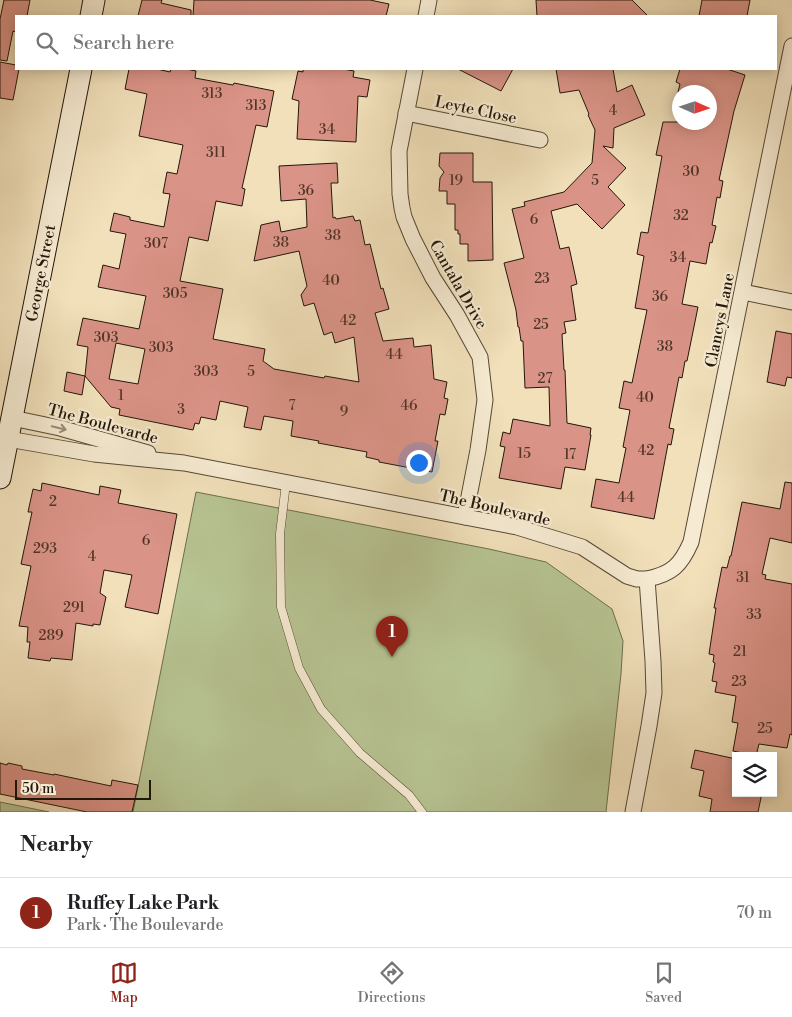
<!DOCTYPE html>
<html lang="en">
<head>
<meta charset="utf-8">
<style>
	:root { --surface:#fff; --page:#f2f2f2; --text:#202124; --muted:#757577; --line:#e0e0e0; --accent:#8f2418 }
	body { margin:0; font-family:"Libre Bodoni",serif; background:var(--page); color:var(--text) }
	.controls { position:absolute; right:15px; bottom:15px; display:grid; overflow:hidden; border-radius:0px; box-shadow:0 2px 12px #0003 }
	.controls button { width:45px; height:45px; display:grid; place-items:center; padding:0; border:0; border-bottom:1px solid var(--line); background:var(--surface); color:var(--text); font:25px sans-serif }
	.compass { position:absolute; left:672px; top:85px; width:45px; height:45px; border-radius:50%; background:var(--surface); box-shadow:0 2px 12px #0003; rotate:93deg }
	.scale { position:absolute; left:15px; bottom:12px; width:136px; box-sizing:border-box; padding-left:5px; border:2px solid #231709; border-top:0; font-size:14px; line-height:18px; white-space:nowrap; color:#231709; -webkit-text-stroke:4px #f6ebd2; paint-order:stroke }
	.you { position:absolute; left:418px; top:462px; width:18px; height:18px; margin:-12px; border:4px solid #fff; border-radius:50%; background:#1a73e8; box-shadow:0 0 0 8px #1a73e833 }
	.badge { display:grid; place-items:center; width:32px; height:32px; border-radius:50%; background:var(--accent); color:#fff; font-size:16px; font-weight:700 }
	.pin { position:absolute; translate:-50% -41px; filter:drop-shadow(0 1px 2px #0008) }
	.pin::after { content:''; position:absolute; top:26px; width:18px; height:15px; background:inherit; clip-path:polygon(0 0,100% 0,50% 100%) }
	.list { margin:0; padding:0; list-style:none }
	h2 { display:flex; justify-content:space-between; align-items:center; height:65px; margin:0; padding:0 20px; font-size:21px }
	h2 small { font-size:16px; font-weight:400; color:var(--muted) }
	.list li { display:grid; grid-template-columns:32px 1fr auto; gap:15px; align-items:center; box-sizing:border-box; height:70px; padding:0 20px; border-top:1px solid var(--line) }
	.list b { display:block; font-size:19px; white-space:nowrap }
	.list p { margin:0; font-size:16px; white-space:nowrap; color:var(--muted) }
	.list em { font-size:16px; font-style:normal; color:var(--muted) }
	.icon { flex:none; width:28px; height:28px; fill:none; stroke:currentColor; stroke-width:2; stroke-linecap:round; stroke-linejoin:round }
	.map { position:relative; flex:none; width:792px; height:812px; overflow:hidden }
	.search { position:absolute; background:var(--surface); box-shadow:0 2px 12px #0003; left:15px; right:15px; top:15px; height:55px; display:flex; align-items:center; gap:12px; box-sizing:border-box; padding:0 18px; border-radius:0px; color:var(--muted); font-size:19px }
	.sheet { height:135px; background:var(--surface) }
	nav { display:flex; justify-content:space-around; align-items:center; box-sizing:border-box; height:70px; border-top:1px solid var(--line); background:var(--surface); font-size:14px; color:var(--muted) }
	nav a { display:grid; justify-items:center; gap:2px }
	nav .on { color:var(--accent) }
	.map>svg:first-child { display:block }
</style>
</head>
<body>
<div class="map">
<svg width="792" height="812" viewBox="0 0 792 812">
	<rect width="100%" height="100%" fill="#f1e0ba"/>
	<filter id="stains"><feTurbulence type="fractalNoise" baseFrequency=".004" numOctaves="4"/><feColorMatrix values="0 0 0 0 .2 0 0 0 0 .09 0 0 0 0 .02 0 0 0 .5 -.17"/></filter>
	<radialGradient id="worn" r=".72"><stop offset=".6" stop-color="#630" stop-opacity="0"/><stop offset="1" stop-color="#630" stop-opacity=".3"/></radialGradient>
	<g fill="#b7c392" stroke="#6d6d4e">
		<polygon points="196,492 489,549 546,562 612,609 623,641 621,674 606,812 133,812"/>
		<polygon points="0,802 49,812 0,812"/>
	</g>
	<g fill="#da9387" stroke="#231709" fill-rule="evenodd">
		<polygon points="4,0 30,0 27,16 16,16 16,32 13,31 7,61 0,60 0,19"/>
		<polygon points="142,0 162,0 161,3 191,10 191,16 138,16"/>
		<polygon points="194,0 370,0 389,4 386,16 193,16"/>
		<polygon points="536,0 632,0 648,16 537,16"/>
		<polygon points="702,0 750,0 747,16 699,16"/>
		<polygon points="0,62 16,65 16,69 19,69 13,100 0,98"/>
		<path d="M129 69H157L170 72 171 69H186L196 71 195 78 233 85 234 83 274 91 267 127 256 125 242 188 245 189 242 206 216 201 208 241 189 237 180 281 223 289 213 339 265 349 263 361 274 369 324 378 325 376 359 382 354 337 335 343 332 332 324 335 314 303 304 306 301 295 307 286 299 251 254 261 261 225 279 221 281 232 307 227 306 199 281 201 279 166 337 163 338 183H331L333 218 335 217 336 219 353 216 355 221 360 220 365 245 370 244 381 289 383 288 389 309 375 313 383 341 413 338 414 347 431 345 434 379 447 382 444 398 448 399 445 415 440 414 435 441H438L432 472 379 462V460L366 457 367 452 318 443 319 441 291 436 293 421 264 416 261 430 244 427 248 407 220 401 216 420 201 417 199 424 195 423 193 430 119 415 120 409 111 407 85 376 82 395 64 391 67 372 85 376 88 347 77 345 83 318 139 329 146 296 98 287 103 265 119 269 126 234 110 231 114 213 130 217V220L164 227 170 194 163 193 167 172 177 174 183 145 139 136 147 94 125 89ZM116 343 145 349 138 384 109 379Z"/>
		<polygon points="303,69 343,69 354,71 353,77 370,80 367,97 358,96 356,142 297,139 299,101 292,99 298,71 303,72"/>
		<polygon points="458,69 513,69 501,91"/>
		<polygon points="556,69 613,69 617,92 632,85 645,115 614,128 613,148 603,146 626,168 608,187 625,205 602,229 577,204 551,211 560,249 569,247 577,284 571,286 576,320 564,322 566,333 562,334 564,370 565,370 567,423 591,428 590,435 591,435 585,470 565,467 561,489 499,478 505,447 500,446 503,432 510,434 513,419 550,426 549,387 525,388 523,341 521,341 519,327 518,327 516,310 504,263 524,258 512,209 525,206 524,202 564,192 592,163 595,130 588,115 589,114 579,90 560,93"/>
		<polygon points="680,69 727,69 745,75 734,111 719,180 723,181 720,198 717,197 712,225 716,226 712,243 710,242 706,264 690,261 682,304 698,307 687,361 685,361 682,378 679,377 669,428 674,429 671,445 668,444 654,519 591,507 596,479 619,483 626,448 623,447 630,410 619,408 624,381 632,383 647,310 635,308 644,256 637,254 641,232 648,233 662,156 656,155 663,122 710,122 710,92 678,92 680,84 676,82"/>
		<polygon points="440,153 473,153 473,182 492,182 493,260 468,261 468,244 460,244 460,234 458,234 458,230 455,230 455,204 447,204 447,191 439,191 440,178 444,172 439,166"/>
		<polygon points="776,331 792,334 792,378 787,377 785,386 767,382"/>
		<polygon points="785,482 792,483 792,543 770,538 762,574 766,575 765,579 792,584 792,735 790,734 787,748 759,744 756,756 733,751 738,723 732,722 736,696 715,692 717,682 712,681 715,663 713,662 714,655 709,654 716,608 714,608 722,567 727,568 730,556 731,556 742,502 780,509"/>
		<polygon points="42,483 99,495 100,486 121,490 118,503 177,514 158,614 125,607 132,575 104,570 100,593 106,597 100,625 93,624 93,626 76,623 72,660 51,658 50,661 28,658 30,642 27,642 28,627 19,626 31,566 21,564 32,512 28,512 33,489 41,491"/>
		<polygon points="695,750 736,759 736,793 762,793 758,812 710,812 712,799 699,796 704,771 691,768"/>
		<polygon points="0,763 7,765 8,763 22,766 22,769 54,775 54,774 111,786 112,780 138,785 132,812 87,812 0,794"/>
	</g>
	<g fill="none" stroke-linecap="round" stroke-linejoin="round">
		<g stroke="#564935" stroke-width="9">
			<polyline id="lane" points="286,483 280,534 281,607 299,668 321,709 360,753 409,795 422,812"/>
		</g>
		<g stroke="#564935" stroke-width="17">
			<g id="street">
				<polyline points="426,16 429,0"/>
				<polyline points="415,69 399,151 400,194 402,208 404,217 413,239 433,278 457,315 480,357 485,400 478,450 465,517"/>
				<polyline points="406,113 540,140"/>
				<polyline points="743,292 792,302"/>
				<polyline points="12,418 60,428 148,453"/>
				<polyline points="8,439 94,454 184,463 517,527 582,547 627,576 637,579 647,579 653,661 654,693 649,726 633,812"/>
				<path d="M647 579C672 574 681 565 691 542L792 46"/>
			</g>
		</g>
		<g stroke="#231709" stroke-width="23">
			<g id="secondary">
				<polyline points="91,16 94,0"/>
				<polyline points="0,478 81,69"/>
			</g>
		</g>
		<use href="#lane" stroke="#f6ebd2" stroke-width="8"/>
		<use href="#street" stroke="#f6ebd2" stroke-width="15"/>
		<use href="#secondary" stroke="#f6ebd2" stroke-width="21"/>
	</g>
	<defs><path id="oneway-shaft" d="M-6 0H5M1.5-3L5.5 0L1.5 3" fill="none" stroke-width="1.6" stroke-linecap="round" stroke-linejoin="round" transform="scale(1.25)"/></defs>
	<use stroke="#978c78" href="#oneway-shaft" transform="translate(59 428) rotate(13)"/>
	<g text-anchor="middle" stroke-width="4.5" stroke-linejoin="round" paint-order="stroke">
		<g font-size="14" fill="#513628">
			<text x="212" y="98">313</text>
			<text x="256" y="110">313</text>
			<text x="613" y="115">4</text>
			<text x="327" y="134">34</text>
			<text x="216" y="157">311</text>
			<text x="691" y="176">30</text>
			<text x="456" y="185">19</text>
			<text x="595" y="185">5</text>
			<text x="306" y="195">36</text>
			<text x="681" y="220">32</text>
			<text x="534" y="224">6</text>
			<text x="333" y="240">38</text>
			<text x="281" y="247">38</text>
			<text x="156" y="248">307</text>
			<text x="678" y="262">34</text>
			<text x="542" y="283">23</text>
			<text x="331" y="285">40</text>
			<text x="175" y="298">305</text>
			<text x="660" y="301">36</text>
			<text x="348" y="325">42</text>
			<text x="541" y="329">25</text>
			<text x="106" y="342">303</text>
			<text x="665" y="351">38</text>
			<text x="161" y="352">303</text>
			<text x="394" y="359">44</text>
			<text x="206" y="376">303</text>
			<text x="251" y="376">5</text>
			<text x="545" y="383">27</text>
			<text x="121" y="400">1</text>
			<text x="645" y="402">40</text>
			<text x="292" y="410">7</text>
			<text x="409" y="410">46</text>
			<text x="181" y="414">3</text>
			<text x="344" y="416">9</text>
			<text x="646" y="455">42</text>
			<text x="524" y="458">15</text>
			<text x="570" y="459">17</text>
			<text x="626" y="502">44</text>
			<text x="53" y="506">2</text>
			<text x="146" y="545">6</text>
			<text x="45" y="553">293</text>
			<text x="92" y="561">4</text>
			<text x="743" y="582">31</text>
			<text x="74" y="612">291</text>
			<text x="754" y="619">33</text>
			<text x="51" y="640">289</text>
			<text x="740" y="656">21</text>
			<text x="739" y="686">23</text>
			<text x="765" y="733">25</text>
		</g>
		<g font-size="16" fill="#231709" stroke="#f6ebd2">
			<text transform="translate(476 109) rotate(12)" y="6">Leyte Close</text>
			<text transform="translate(40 273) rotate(-79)" y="6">George Street</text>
			<text transform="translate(459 284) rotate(60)" y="6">Cantala Drive</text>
			<text transform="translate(719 320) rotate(-79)" y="6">Clancys Lane</text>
			<text transform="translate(103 423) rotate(15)" y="6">The Boulevarde</text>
			<text transform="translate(495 507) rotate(13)" y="6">The Boulevarde</text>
		</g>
	</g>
	<rect width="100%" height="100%" filter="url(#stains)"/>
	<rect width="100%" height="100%" fill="url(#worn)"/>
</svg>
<div class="controls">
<button><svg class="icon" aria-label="layers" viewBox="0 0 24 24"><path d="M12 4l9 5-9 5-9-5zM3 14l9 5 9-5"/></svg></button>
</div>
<svg class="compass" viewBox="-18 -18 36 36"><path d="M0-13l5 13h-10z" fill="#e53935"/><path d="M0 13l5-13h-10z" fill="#757577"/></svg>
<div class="scale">50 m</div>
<div class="you"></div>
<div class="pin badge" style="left:392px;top:657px">1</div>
<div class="search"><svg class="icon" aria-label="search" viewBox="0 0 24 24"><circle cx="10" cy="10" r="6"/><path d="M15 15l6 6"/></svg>Search here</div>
</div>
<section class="sheet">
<h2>Nearby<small></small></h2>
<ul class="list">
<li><span class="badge">1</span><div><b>Ruffey Lake Park</b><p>Park · The Boulevarde</p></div><em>70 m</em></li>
</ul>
</section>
<nav>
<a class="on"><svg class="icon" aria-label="map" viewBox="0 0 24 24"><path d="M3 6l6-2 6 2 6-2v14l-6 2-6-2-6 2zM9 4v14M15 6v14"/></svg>Map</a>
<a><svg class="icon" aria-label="directions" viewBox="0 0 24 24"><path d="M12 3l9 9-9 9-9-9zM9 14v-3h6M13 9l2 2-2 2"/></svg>Directions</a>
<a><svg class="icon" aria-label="saved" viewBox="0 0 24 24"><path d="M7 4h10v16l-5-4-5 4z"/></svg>Saved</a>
</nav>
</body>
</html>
